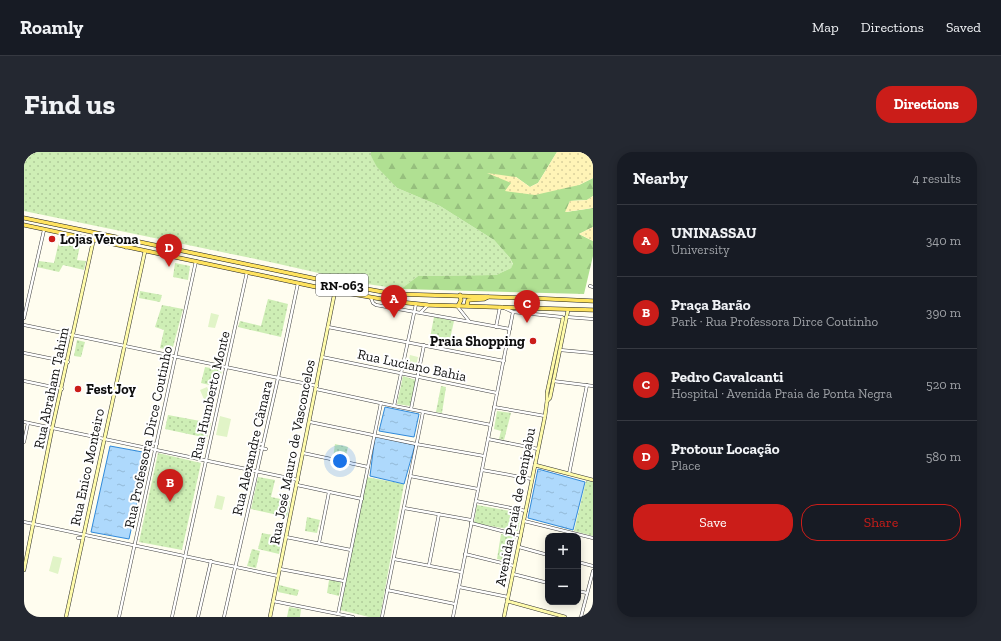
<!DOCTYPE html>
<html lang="en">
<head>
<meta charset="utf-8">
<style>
	:root { --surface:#171b24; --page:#242831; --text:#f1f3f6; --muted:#9ea1a6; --line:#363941; --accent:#cb1d19 }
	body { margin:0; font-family:"Zilla Slab",serif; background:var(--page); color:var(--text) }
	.controls { position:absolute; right:12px; bottom:12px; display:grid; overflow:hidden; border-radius:8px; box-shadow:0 2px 10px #0003 }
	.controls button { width:36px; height:36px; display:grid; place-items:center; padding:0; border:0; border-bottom:1px solid var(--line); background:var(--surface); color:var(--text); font:20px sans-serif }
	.you { position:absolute; left:316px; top:309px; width:14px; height:14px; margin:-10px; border:3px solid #fff; border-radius:50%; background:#1a73e8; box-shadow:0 0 0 6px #1a73e833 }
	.badge { display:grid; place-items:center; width:26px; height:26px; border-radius:50%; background:var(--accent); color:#fff; font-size:13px; font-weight:700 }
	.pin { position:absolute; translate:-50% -33px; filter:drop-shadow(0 1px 2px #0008) }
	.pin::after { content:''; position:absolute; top:21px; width:14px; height:12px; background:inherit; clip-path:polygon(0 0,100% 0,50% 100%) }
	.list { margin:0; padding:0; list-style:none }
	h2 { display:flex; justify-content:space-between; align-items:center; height:52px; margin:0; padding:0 16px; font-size:17px }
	h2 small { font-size:13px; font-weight:400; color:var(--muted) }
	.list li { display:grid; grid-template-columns:26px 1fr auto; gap:12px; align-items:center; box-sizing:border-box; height:72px; padding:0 16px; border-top:1px solid var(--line) }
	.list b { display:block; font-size:15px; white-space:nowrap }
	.list p { margin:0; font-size:13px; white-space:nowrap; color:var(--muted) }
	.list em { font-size:13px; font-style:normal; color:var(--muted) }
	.actions { display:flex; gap:8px; padding:12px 16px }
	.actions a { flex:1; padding:9px 0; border:1px solid var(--accent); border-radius:16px; text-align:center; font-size:14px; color:var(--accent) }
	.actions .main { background:var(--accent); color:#fff }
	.map { position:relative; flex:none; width:569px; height:465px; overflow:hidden; border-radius:16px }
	header { display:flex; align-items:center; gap:24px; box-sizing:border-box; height:56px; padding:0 20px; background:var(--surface); border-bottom:1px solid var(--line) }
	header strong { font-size:19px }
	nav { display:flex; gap:22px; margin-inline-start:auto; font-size:14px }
	.intro { display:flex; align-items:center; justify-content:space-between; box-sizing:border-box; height:96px; padding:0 24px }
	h1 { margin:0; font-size:28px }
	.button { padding:10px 18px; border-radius:16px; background:var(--accent); color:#fff; font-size:14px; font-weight:700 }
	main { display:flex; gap:24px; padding:0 24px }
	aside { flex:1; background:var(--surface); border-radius:16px; box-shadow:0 2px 10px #0003 }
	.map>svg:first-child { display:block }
</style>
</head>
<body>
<header>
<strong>Roamly</strong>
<nav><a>Map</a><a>Directions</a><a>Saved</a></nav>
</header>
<div class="intro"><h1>Find us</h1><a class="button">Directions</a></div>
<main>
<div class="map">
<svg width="569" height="465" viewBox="0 0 569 465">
	<defs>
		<pattern id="grass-dots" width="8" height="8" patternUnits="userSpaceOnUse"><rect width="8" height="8" fill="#ceeeb5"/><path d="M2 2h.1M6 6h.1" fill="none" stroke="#b0cb9a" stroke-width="1.8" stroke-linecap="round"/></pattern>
		<pattern id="forest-firs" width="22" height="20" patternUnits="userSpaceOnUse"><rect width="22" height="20" fill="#b0e092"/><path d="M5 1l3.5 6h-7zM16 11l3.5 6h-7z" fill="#96bf7d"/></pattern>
		<pattern id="sand-dots" width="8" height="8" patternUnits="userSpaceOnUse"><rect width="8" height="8" fill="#fff4b7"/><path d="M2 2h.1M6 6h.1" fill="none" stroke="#d9d09c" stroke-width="1.8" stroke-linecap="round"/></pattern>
		<pattern id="water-ripples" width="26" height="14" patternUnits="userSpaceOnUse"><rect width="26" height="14" fill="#aed9fc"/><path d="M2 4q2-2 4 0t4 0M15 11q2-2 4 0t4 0" fill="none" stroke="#94b9d7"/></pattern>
	</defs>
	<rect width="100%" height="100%" fill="#fffdef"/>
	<g fill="url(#grass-dots)">
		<polygon points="0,0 347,0 347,4 373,36 416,54 470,88 486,106 489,113 487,116 472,123 394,124 377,137 343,132 246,110 0,59"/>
		<polygon points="36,85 57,88 53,108 62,109 60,118 39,113 35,120 13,115 15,109 30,111"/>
		<polygon points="151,111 166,114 164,128 149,125"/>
		<polygon points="116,139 138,143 136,150 115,146"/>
		<polygon points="244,147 264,152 257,185 214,175 216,169 237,174"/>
		<polygon points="138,153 159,157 148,199 136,196 140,178 131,175"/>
		<polygon points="410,165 430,169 424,196 405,191"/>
		<polygon points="53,188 61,190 57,205 50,204"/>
		<polygon points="181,215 198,218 194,235 177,231"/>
		<polygon points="379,224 392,228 386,254 373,252"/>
		<polygon points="417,234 422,235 418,261 412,260"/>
		<polygon points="473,259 487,261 480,288 475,287 477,279 470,277"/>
		<polygon points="144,263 187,271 183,286 141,277"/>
		<polygon points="311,292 324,295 321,308 309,306"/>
		<polygon points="134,301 177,311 158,398 115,390"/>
		<polygon points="234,325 251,328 247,345 266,349 263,365 227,357"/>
		<polygon points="342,325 380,332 356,465 345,465 316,458"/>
		<polygon points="562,329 569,330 569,384 550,379"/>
		<polygon points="453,353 497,361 494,379 450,371"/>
		<polygon points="283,365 296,368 293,381 281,379"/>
		<polygon points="238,381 258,385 255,402 234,397"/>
		<polygon points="477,382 492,385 487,410 473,407"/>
		<polygon points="228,397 236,399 232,416 223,414"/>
		<polygon points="305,428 317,430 315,444 303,441"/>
		<polygon points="255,433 275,438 273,444 254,440"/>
		<polygon points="265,455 277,457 276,465 263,465"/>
	</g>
	<polygon fill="url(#forest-firs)" points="347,0 533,0 514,31 506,35 492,25 482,38 555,33 569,26 569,44 563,48 546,49 542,60 569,56 569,75 555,82 569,89 569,104 560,142 377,137 394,124 472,123 487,116 489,112 486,106 470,88 416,54 373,36 353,15 347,4"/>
	<g fill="url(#sand-dots)">
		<polygon points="533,0 569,0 569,26 555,33 511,43 481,39 487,31 463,21 492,25 506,35 514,31"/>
		<polygon points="569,44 569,56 541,60 546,49 563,48"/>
		<polygon points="569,75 569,89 555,82"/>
	</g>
	<g fill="#e1f4c7">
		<polygon points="187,161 195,163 191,176 184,175"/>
		<polygon points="386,203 394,205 391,218 383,216"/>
		<polygon points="183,235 189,248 182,252 176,238"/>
		<polygon points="196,264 207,267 203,285 192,283"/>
		<polygon points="193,343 201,345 198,358 190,356"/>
		<polygon points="29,404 38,406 34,422 25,419"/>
	</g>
	<g fill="url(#water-ripples)" stroke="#2f89da">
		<polygon points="361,255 395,262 390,285 355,279"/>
		<polygon points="351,284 391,293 380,332 346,324"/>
		<polygon points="86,294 124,301 105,387 67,380"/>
		<polygon points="514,317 561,330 549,378 504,366"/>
	</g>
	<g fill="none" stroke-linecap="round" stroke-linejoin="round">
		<g stroke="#414141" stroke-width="3.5">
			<g id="street">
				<polyline points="566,134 569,135"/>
				<polyline points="347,146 349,151 352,153 486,177"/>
				<polyline points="433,154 445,169"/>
				<polyline points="397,160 404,153"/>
				<polyline points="489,160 538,165"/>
				<polyline points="542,165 569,167"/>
				<polyline points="0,166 20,78"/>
				<polyline points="0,173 293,234"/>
				<polyline points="304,175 480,209"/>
				<polyline points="472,175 476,155"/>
				<polyline points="536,198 569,201"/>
				<polyline points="0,201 44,210"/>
				<polyline points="298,205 473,241"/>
				<polyline points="0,229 38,237"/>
				<polyline points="529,229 569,234"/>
				<polyline points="292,237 370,254 467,273"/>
				<polyline points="370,254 392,152"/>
				<polyline points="470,255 521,264"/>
				<polyline points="387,257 400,193"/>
				<polyline points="0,270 274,328"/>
				<polyline points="286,270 392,292 460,304"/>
				<polyline points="464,287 514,297"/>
				<polyline points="0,290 4,271"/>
				<polyline points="127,291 133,292"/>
				<polyline points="233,291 238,292"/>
				<polyline points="232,295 237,296"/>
				<polyline points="237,296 242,297"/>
				<polyline points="279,301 344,315"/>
				<polyline points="458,318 508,327"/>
				<polyline points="545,322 563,233"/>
				<polyline points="386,324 454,337"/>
				<polyline points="273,333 338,347"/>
				<polyline points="452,349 502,359"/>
				<polyline points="380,356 447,368"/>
				<polyline points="500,369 569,386"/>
				<polyline points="0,370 254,424"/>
				<polyline points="447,371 497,384"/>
				<polyline points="262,385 327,398"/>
				<polyline points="54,386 59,386"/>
				<polyline points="295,391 305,340"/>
				<polyline points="495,395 524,403"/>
				<polyline points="441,402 490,414"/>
				<polyline points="370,407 437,420"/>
				<polyline points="554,410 569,414"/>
				<polyline points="405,413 415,362"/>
				<polyline points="256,417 320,429"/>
				<polyline points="489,422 524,431"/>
				<polyline points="435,435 484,445"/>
				<polyline points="363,438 431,452"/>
				<polyline points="554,439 563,441"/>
				<polyline points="249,449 329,465"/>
				<polyline points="314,462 357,251"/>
				<polyline points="95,465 172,109"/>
				<polyline points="148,465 223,120"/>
				<polyline points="174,465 187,409"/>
				<polyline points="200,465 254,226 274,131"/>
				<polyline points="358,465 399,260"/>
				<polyline points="429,465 489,160 478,155"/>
				<polyline points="557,465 569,419"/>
			</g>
		</g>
		<g stroke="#303030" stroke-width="4">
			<g id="secondary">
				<polyline points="523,249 526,246 544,158"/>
				<polyline points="511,313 569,328"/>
				<polyline points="0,418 28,277 71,81"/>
				<polyline points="483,449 541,465"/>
				<polyline points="42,465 121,99"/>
				<polyline points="246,465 311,139"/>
				<polyline points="480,465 521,264 523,249 523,241 539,166"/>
			</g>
		</g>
		<g stroke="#1f1f1f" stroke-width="4.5">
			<g id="primary">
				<polyline points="0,66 212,110 326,134 370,142 505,146 569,149"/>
				<polyline points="0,73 311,139 375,150 404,153 569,158"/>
				<polyline points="102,95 103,92 112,92"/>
				<polyline points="443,153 444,148 460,147 464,145"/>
				<polyline points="434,154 437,148 436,143"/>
			</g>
		</g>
		<use href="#street" stroke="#fff" stroke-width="2.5"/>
		<use href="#secondary" stroke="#fffbaa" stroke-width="3"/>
		<use href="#primary" stroke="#ffe35f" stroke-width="3.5"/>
	</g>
	<g fill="#cb1d19" stroke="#fff" stroke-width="1.5">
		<circle cx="28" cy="87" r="4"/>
		<circle cx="509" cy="189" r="4"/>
		<circle cx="54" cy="237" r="4"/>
	</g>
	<g text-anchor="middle" stroke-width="4" stroke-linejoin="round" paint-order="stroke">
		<rect fill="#fff" stroke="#565656" stroke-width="1" x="292" y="122" width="52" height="22" rx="3"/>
		<g font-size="13" font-weight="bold" fill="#0e0e0e">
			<text x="318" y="138">RN-063</text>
		</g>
		<g font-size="14" font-weight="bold" fill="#0e0e0e" stroke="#fff" text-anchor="start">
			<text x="36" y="92">Lojas Verona</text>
			<text x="501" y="194" text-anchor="end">Praia Shopping</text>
			<text x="62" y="242">Fest Joy</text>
		</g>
		<g font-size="14" fill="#0e0e0e" stroke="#fff">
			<text transform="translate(388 213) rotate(12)" y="5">Rua Luciano Bahia</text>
			<text transform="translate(27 236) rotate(-78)" y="5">Rua Abraham Tahim</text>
			<text transform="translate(186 243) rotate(-77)" y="5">Rua Humberto Monte</text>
			<text transform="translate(124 285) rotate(-78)" y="5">Rua Professora Dirce Coutinho</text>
			<text transform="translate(228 296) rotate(-77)" y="5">Rua Alexandre Câmara</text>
			<text transform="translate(268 300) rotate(-79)" y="5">Rua José Mauro de Vasconcelos</text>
			<text transform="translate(63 315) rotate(-78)" y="5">Rua Enico Monteiro</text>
			<text transform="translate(491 355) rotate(-79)" y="5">Avenida Praia de Genipabu</text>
		</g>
	</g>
</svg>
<div class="controls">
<button>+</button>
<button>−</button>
</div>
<div class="you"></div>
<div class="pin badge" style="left:370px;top:166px">A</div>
<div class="pin badge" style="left:146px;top:350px">B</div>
<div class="pin badge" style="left:503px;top:171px">C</div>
<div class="pin badge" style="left:145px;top:115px">D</div>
</div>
<aside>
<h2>Nearby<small>4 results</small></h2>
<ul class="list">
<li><span class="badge">A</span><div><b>UNINASSAU</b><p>University</p></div><em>340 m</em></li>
<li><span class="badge">B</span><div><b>Praça Barão</b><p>Park · Rua Professora Dirce Coutinho</p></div><em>390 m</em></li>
<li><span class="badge">C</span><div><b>Pedro Cavalcanti</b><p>Hospital · Avenida Praia de Ponta Negra</p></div><em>520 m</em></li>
<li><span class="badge">D</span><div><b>Protour Locação</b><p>Place</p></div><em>580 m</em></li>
</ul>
<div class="actions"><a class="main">Save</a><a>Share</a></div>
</aside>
</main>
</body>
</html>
